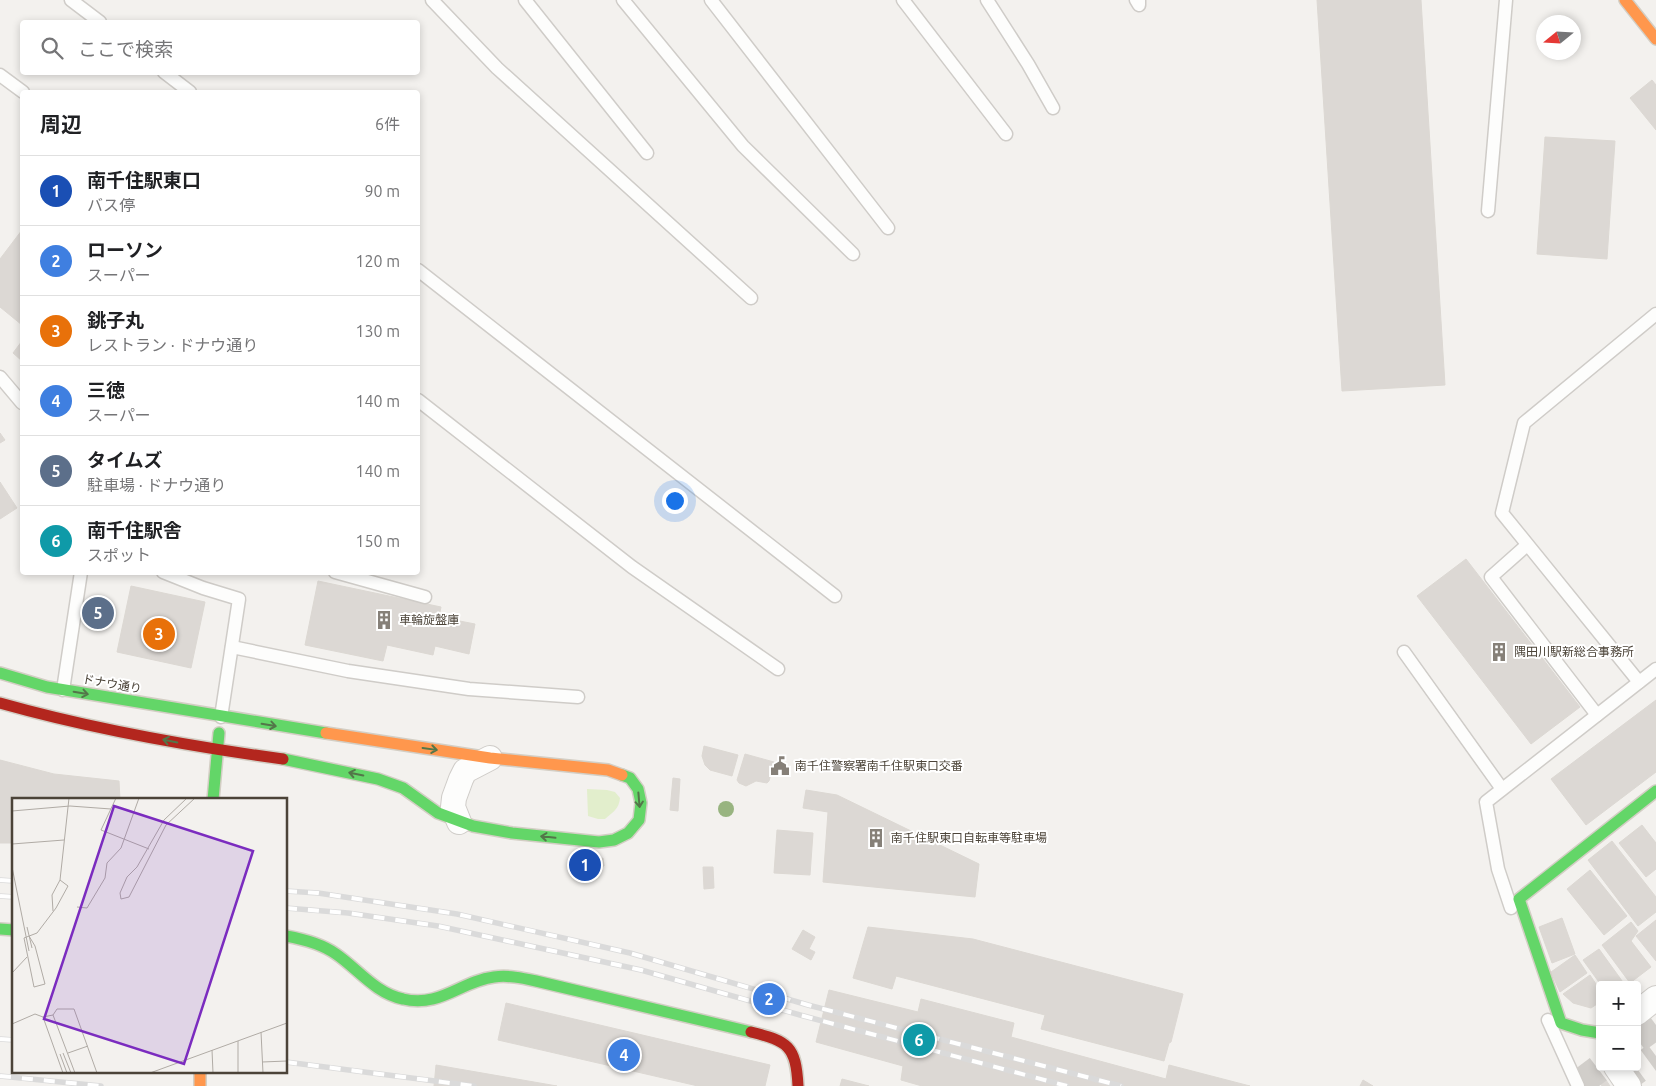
<!DOCTYPE html>
<html lang="ja">
<head>
<meta charset="utf-8">
<style>
	:root { --surface:#fff; --page:#f2f2f2; --text:#202124; --muted:#757577; --line:#e0e0e0; --accent:#868078 }
	body { margin:0; font-family:Ubuntu,"Noto Sans JP",sans-serif; background:var(--page); color:var(--text) }
	.controls { position:absolute; right:15px; bottom:15px; display:grid; overflow:hidden; border-radius:5px; box-shadow:0 2px 8px #0003 }
	.controls button { width:45px; height:45px; display:grid; place-items:center; padding:0; border:0; border-bottom:1px solid var(--line); background:var(--surface); color:var(--text); font:25px sans-serif }
	.compass { position:absolute; left:1536px; top:15px; width:45px; height:45px; border-radius:50%; background:var(--surface); box-shadow:0 2px 8px #0003; rotate:252deg }
	.you { position:absolute; left:674px; top:500px; width:18px; height:18px; margin:-12px; border:4px solid #fff; border-radius:50%; background:#1a73e8; box-shadow:0 0 0 8px #1a73e833 }
	.badge { display:grid; place-items:center; width:32px; height:32px; border-radius:50%; background:var(--accent); color:#fff; font-size:16px; font-weight:700 }
	.pin { position:absolute; translate:-50% -50%; border:2px solid #fff; box-shadow:0 1px 5px #0006 }
	.list { margin:0; padding:0; list-style:none }
	h2 { display:flex; justify-content:space-between; align-items:center; height:65px; margin:0; padding:0 20px; font-size:21px }
	h2 small { font-size:16px; font-weight:400; color:var(--muted) }
	.list li { display:grid; grid-template-columns:32px 1fr auto; gap:15px; align-items:center; box-sizing:border-box; height:70px; padding:0 20px; border-top:1px solid var(--line) }
	.list b { display:block; font-size:19px; white-space:nowrap }
	.list p { margin:0; font-size:16px; white-space:nowrap; color:var(--muted) }
	.list em { font-size:16px; font-style:normal; color:var(--muted) }
	.icon { flex:none; width:28px; height:28px; fill:none; stroke:currentColor; stroke-width:2; stroke-linecap:round; stroke-linejoin:round }
	.map { position:relative; flex:none; width:1656px; height:1086px; overflow:hidden }
	.search { position:absolute; background:var(--surface); box-shadow:0 2px 8px #0003; left:20px; top:20px; width:400px; height:55px; display:flex; align-items:center; gap:12px; box-sizing:border-box; padding:0 18px; border-radius:5px; color:var(--muted); font-size:19px }
	.panel { position:absolute; background:var(--surface); box-shadow:0 2px 8px #0003; left:20px; top:90px; width:400px; height:485px; border-radius:5px }
	.map>svg:first-child { display:block }
</style>
</head>
<body>
<div class="map">
<svg width="1656" height="1086" viewBox="0 0 1656 1086">
	<rect width="100%" height="100%" fill="#f3f1ee"/>
	<path fill="#e2eecc" d="M587 789 607 790 615 792 620 798C619 809 613 812 605 819H598L588 816Z"/>
	<g fill="#dcd8d4" stroke="#dcd8d3">
		<polygon points="1317,0 1421,0 1445,385 1342,391"/>
		<polygon points="1652,80 1656,85 1656,130 1630,98"/>
		<polygon points="1545,137 1615,141 1607,259 1537,254"/>
		<polygon points="22,230 22,325 0,307 0,259"/>
		<polygon points="22,341 22,361 13,353"/>
		<polygon points="0,433 5,440 0,443"/>
		<polygon points="0,482 17,508 0,519"/>
		<polygon points="1466,559 1580,707 1531,744 1417,596"/>
		<polygon points="318,581 441,607 439,617 475,624 469,654 435,646 433,655 387,645 383,661 305,645"/>
		<polygon points="131,586 205,602 191,668 117,652"/>
		<polygon points="1656,700 1656,772 1586,825 1551,779"/>
		<polygon points="704,746 738,755 732,776 710,770 705,765 702,756"/>
		<polygon points="745,754 774,762 769,781 767,783 756,781 746,786 739,783 737,780"/>
		<polygon points="0,760 54,774 119,781 120,800 14,800 14,843 0,843"/>
		<polygon points="673,778 680,779 678,811 670,810"/>
		<polygon points="806,790 837,795 979,864 975,897 823,882 828,812 803,808"/>
		<polygon points="1642,825 1656,843 1656,869 1646,877 1619,843"/>
		<polygon points="777,830 813,833 810,875 774,873"/>
		<polygon points="1612,841 1656,897 1656,912 1638,926 1588,860"/>
		<polygon points="603,858 604,866 574,871 572,863"/>
		<polygon points="703,867 713,867 714,888 704,889"/>
		<polygon points="1590,870 1627,916 1604,935 1567,889"/>
		<polygon points="1562,918 1575,954 1552,963 1539,927"/>
		<polygon points="1656,920 1656,961 1636,936"/>
		<polygon points="1631,922 1638,931 1631,941 1651,967 1630,983 1602,945"/>
		<polygon points="868,927 973,939 1183,994 1171,1042 1169,1043 1164,1061 1041,1029 1045,1015 896,976 892,989 853,978"/>
		<polygon points="803,930 815,937 809,949 815,952 811,960 792,949"/>
		<polygon points="1599,949 1625,985 1601,985 1583,960"/>
		<polygon points="1575,955 1587,973 1560,992 1551,972"/>
		<polygon points="1590,975 1600,990 1600,1002 1591,1008 1573,1003 1563,994"/>
		<polygon points="829,990 918,1012 921,999 1014,1023 1011,1037 1166,1079 1169,1065 1250,1086 922,1086 901,1080 903,1066 816,1042"/>
		<polygon points="506,1003 770,1065 765,1086 698,1086 498,1040"/>
		<polygon points="436,1065 557,1086 434,1086"/>
		<polygon points="842,1079 869,1086 840,1086"/>
		<polygon points="1363,1080 1373,1086 1360,1086"/>
		<polygon points="1606,1080 1610,1086 1602,1086 1600,1083"/>
	</g>
	<g fill="none" stroke-linecap="round" stroke-linejoin="round">
		<g stroke="#d1ceca" stroke-width="28" stroke-dasharray="28 14" stroke-linecap="butt">
			<polyline points="1637,1039 1656,1025"/>
			<polyline points="1576,1086 1601,1067"/>
			<polyline points="1615,1086 1656,1056"/>
		</g>
		<g stroke="#cfccc8" stroke-width="15">
			<g id="lane">
				<polyline points="71,0 100,22"/>
				<polyline points="432,0 497,68 751,298"/>
				<polyline points="525,0 647,153"/>
				<polyline points="623,0 743,146 853,254"/>
				<polyline points="711,0 888,228"/>
				<polyline points="903,0 1006,134"/>
				<polyline points="987,0 1028,64 1053,108"/>
				<polyline points="1136,0 1139,5 1139,0"/>
				<polyline points="164,72 190,92"/>
				<polyline points="0,75 23,92"/>
				<polyline points="1488,211 1506,0"/>
				<polyline points="418,270 835,596"/>
				<polyline points="0,377 22,403"/>
				<polyline points="418,400 632,567 778,669"/>
				<polyline points="1527,545 1491,577 1597,715"/>
				<polyline points="163,572 203,588 239,599 221,717"/>
				<polyline points="335,572 425,597"/>
				<polyline points="232,647 348,671 469,689 578,697"/>
				<polyline points="1404,652 1502,789"/>
				<polyline points="1639,682 1502,513 1524,423 1656,314"/>
				<polyline points="63,690 81,572"/>
				<polyline points="1511,908 1498,869 1486,802 1656,669"/>
				<polyline points="1548,1020 1578,1086"/>
			</g>
		</g>
		<g stroke="#cfccc8" stroke-width="26">
			<g id="street">
				<polyline points="459,822 453,807 454,798 461,779 465,771 490,758"/>
				<polyline points="1637,1013 1656,998"/>
				<polyline points="1616,1067 1629,1086"/>
			</g>
		</g>
		<g stroke="#d3cec4" stroke-width="14">
			<g id="fast">
				<polyline points="0,673 47,687 326,733"/>
				<polyline points="283,759 378,779 403,788 438,813 473,826 512,833 599,842 614,840 628,833 639,820 641,803 638,789 630,778 622,775"/>
				<polyline points="213,800 219,733"/>
				<polyline points="0,929 14,930"/>
				<path d="M286 936C303 939 322 944 336 954 358 969 375 993 403 999 440 1008 461 981 494 977 508 975 522 978 536 981L751 1032"/>
				<polyline points="1600,1033 1582,1030 1561,1023 1519,899 1656,791"/>
			</g>
		</g>
		<g stroke="#d3cec4" stroke-width="14">
			<g id="slow">
				<polyline points="1625,0 1656,39"/>
				<polyline points="326,733 490,758 608,770 622,775"/>
				<polyline points="200,1072 200,1086"/>
			</g>
		</g>
		<g stroke="#d3cec4" stroke-width="14">
			<g id="jam">
				<path d="M0 703C92 729 188 746 283 759"/>
				<path d="M751 1032C788 1041 796 1046 798 1086"/>
			</g>
		</g>
		<use href="#lane" stroke="#fdfdfc" stroke-width="12"/>
		<use href="#street" stroke="#fdfdfc" stroke-width="24"/>
		<use href="#fast" stroke="#63d668" stroke-width="11"/>
		<use href="#slow" stroke="#ff974d" stroke-width="11"/>
		<use href="#jam" stroke="#b3261e" stroke-width="11"/>
		<g stroke="#dadada" stroke-width="5.5">
			<g id="rail">
				<polyline points="0,880 14,881"/>
				<polyline points="286,891 318,893 457,914 630,953 808,1005 1121,1086"/>
				<polyline points="0,896 14,897"/>
				<polyline points="286,908 348,913 438,926 641,970 800,1015 1067,1086"/>
				<polyline points="0,1039 14,1040"/>
				<polyline points="286,1062 474,1086"/>
				<polyline points="0,1076 101,1086"/>
			</g>
		</g>
		<use href="#rail" stroke="#fff" stroke-width="4" stroke-dasharray="11" stroke-linecap="butt"/>
	</g>
	<circle fill="#98b480" cx="726" cy="809" r="8"/>
	<defs><path id="oneway-shaft" d="M-6 0H5M1.5-3L5.5 0L1.5 3" fill="none" stroke-width="1.6" stroke-linecap="round" stroke-linejoin="round" transform="scale(1.25)"/></defs>
	<g stroke="#537649">
		<use href="#oneway-shaft" transform="translate(81 693) rotate(10)"/>
		<use href="#oneway-shaft" transform="translate(269 725) rotate(9)"/>
		<use href="#oneway-shaft" transform="translate(170 741) rotate(-169)"/>
		<use href="#oneway-shaft" transform="translate(430 749) rotate(8)"/>
		<use href="#oneway-shaft" transform="translate(356 774) rotate(-168)"/>
		<use href="#oneway-shaft" transform="translate(639 800) rotate(85)"/>
		<use href="#oneway-shaft" transform="translate(548 837) rotate(-174)"/>
	</g>
	<defs>
		<g id="building-bare" transform="scale(1.5)"><path d="M-4-6H4V6H1V3H-1V6H-4ZM-2.5-4.3h1.7v1.8h-1.7ZM.8-4.3h1.7v1.8H.8ZM-2.5-1h1.7V.8h-1.7ZM.8-1h1.7V.8H.8Z" fill="#868078" stroke="#fff" stroke-width="2.5" paint-order="stroke"/></g>
		<g id="civic-bare" transform="scale(1.5)"><path d="M-.6-6.5H3V-4.5H.6V-3L4-1V1h2V6H-6V1h2V-1L-.6-3ZM-1.2 2.5V6h2.4V2.5Z" fill="#868078" stroke="#fff" stroke-width="2.5" paint-order="stroke"/></g>
	</defs>
	<g fill-rule="evenodd">
		<use href="#building-bare" x="384" y="620"/>
		<use href="#building-bare" x="1499" y="652"/>
		<use href="#civic-bare" x="780" y="766"/>
		<use href="#building-bare" x="876" y="838"/>
	</g>
	<g text-anchor="middle" stroke-width="4" stroke-linejoin="round" paint-order="stroke">
		<g font-size="12" fill="#4b4338" stroke="#fff" text-anchor="start">
			<text x="399" y="624">車輪旋盤庫</text>
			<text x="1514" y="656">隅田川駅新総合事務所</text>
			<text x="795" y="770">南千住警察署南千住駅東口交番</text>
			<text x="891" y="842">南千住駅東口自転車等駐車場</text>
		</g>
		<g font-size="12" fill="#4b4338" stroke="#fff">
			<text transform="translate(112 684) rotate(10)" y="4">ドナウ通り</text>
		</g>
	</g>
	<g transform="translate(12 798)">
		<rect width="275" height="275" fill="#f3f1ee"/>
		<path fill="none" stroke="#b0aba5" stroke-width="1" d="M104 0 89 32 137 51M175 0 152 22 125 69 115 79 108 95 109 101 117 99 154 27 183 0M0 13 58 8 99 11M0 46 52 42M0 69 17 153M65 109 75 110 93 80 95 65 109 50 127 0M41 113 40 97 48 82 57 0M15 129 20 150M17 138 23 148 33 186 22 189 12 140 25 135 44 110 56 88 48 82M0 175 15 159M41 217 45 211H62L85 275M31 219 41 217 63 275M31 219 51 275M0 226 23 216 31 219M249 234 251 275M226 243V275M200 252 201 275M51 255 59 275M56 255 76 248M48 256 55 275M250 264 275 263M138 275 275 225"/>
		<path fill="#7b2cbf" fill-opacity="0.15" stroke="#7b2cbf" stroke-width="2.5" d="M102 8 241 53 172 266 32 221Z"/>
		<rect width="275" height="275" fill="none" stroke="#4b4338" stroke-width="2.5"/>
	</g>
</svg>
<div class="controls">
<button>+</button>
<button>−</button>
</div>
<svg class="compass" viewBox="-18 -18 36 36"><path d="M0-13l5 13h-10z" fill="#e53935"/><path d="M0 13l5-13h-10z" fill="#757577"/></svg>
<div class="you"></div>
<div class="pin badge" style="left:585px;top:865px;background:#1a4fb4">1</div>
<div class="pin badge" style="left:769px;top:999px;background:#3f7fe0">2</div>
<div class="pin badge" style="left:159px;top:634px;background:#e8710a">3</div>
<div class="pin badge" style="left:624px;top:1055px;background:#3f7fe0">4</div>
<div class="pin badge" style="left:98px;top:613px;background:#5c6f8a">5</div>
<div class="pin badge" style="left:919px;top:1040px;background:#0f9aa8">6</div>
<div class="search"><svg class="icon" aria-label="search" viewBox="0 0 24 24"><circle cx="10" cy="10" r="6"/><path d="M15 15l6 6"/></svg>ここで検索</div>
<section class="panel">
<h2>周辺<small>6件</small></h2>
<ul class="list">
<li><span class="badge" style="background:#1a4fb4">1</span><div><b>南千住駅東口</b><p>バス停</p></div><em>90 m</em></li>
<li><span class="badge" style="background:#3f7fe0">2</span><div><b>ローソン</b><p>スーパー</p></div><em>120 m</em></li>
<li><span class="badge" style="background:#e8710a">3</span><div><b>銚子丸</b><p>レストラン · ドナウ通り</p></div><em>130 m</em></li>
<li><span class="badge" style="background:#3f7fe0">4</span><div><b>三徳</b><p>スーパー</p></div><em>140 m</em></li>
<li><span class="badge" style="background:#5c6f8a">5</span><div><b>タイムズ</b><p>駐車場 · ドナウ通り</p></div><em>140 m</em></li>
<li><span class="badge" style="background:#0f9aa8">6</span><div><b>南千住駅舎</b><p>スポット</p></div><em>150 m</em></li>
</ul>
</section>
</div>
</body>
</html>
